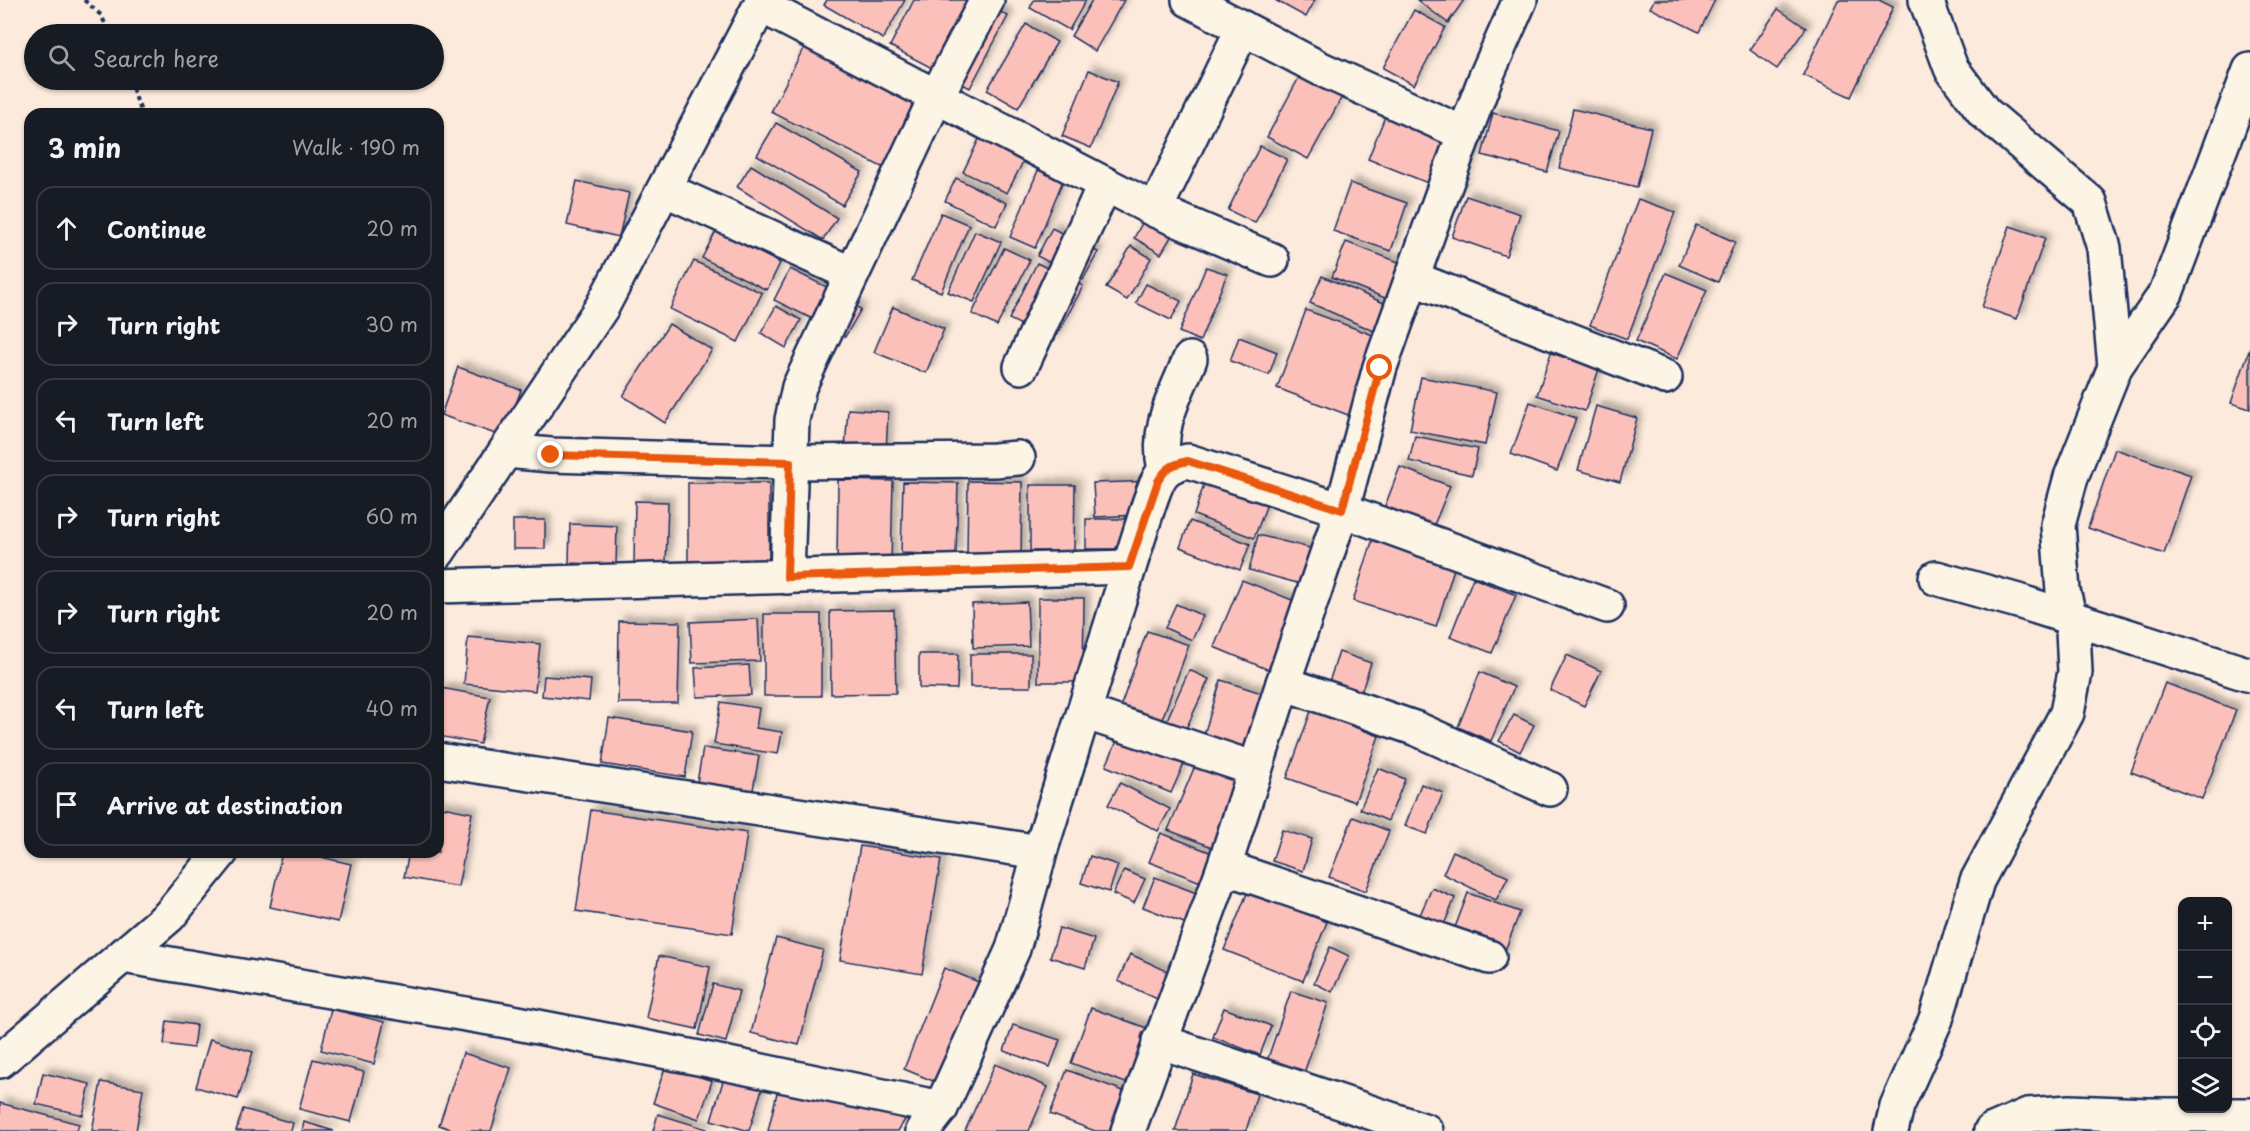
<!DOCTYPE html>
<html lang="en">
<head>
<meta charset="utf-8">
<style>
	:root { --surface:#171b24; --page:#20242c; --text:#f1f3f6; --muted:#9ea1a6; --line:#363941 }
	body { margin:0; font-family:"Playpen Sans",sans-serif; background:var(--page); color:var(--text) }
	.controls { position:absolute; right:18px; bottom:18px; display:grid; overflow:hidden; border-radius:12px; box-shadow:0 2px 4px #0004 }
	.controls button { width:54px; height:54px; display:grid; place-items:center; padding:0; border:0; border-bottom:2px solid var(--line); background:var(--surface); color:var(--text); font:30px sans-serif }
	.stop { position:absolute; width:18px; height:18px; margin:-14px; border:4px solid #ea580c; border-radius:50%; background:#fff }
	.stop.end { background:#ea580c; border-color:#fff; box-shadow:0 2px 6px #0008 }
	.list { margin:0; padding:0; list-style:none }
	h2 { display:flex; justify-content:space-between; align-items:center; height:78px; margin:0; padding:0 24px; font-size:26px }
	h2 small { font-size:20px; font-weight:400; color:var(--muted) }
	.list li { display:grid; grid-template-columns:39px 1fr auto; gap:18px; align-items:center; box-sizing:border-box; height:84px; margin:0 12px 12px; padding:0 12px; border:2px solid var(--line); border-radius:18px }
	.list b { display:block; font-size:22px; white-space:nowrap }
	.list em { font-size:20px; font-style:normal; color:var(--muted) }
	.icon { flex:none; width:33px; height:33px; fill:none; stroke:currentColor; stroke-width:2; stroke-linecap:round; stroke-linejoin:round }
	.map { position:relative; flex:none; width:2250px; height:1131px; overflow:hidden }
	.search { position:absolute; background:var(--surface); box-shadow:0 2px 4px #0004; left:24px; top:24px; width:420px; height:66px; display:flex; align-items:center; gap:15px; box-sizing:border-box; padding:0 21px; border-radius:33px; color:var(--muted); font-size:22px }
	.panel { position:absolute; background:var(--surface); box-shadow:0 2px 4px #0004; left:24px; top:108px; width:420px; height:750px; border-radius:18px }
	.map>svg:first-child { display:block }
</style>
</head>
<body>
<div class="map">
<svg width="2250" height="1131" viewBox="0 0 2250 1131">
	<defs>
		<filter id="shadow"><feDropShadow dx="5.5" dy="-5.5" stdDeviation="3" flood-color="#0004"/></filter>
	</defs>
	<rect width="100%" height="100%" fill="#fceadc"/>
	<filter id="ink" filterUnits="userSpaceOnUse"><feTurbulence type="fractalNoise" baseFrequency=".0167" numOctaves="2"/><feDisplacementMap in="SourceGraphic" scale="12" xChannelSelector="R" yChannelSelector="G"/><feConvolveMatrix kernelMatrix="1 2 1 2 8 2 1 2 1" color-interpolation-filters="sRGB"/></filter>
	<g filter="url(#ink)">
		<g fill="#fcc0ba" stroke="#1b2f5e" stroke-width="1.5" filter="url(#shadow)">
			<polygon points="827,0 905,0 883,39 824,5"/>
			<polygon points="914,0 978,0 1008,16 970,88 890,46"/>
			<polygon points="1034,0 1086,0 1069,30 1030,8"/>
			<polygon points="1092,0 1124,0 1095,51 1071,36"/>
			<polygon points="1275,0 1315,0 1306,17"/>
			<polygon points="1417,0 1464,0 1448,23"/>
			<polygon points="1654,0 1715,0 1699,32 1650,8"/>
			<polygon points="1838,0 1879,0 1893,7 1851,97 1803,75"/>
			<polygon points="1778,9 1806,28 1777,69 1750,50"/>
			<polygon points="1414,10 1445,27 1414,85 1383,68"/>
			<polygon points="1026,24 1057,42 1018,108 987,90"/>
			<polygon points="806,43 943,111 908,180 771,112"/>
			<polygon points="1089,70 1118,82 1091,148 1062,136"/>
			<polygon points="1303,70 1344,93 1308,159 1267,137"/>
			<polygon points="1388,109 1479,145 1458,195 1368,159"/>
			<polygon points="1573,109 1651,128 1637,187 1559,168"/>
			<polygon points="1493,113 1559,131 1547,172 1482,155"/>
			<polygon points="776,123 862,172 842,205 757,155"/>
			<polygon points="985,127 1030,148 1007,193 963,172"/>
			<polygon points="1260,146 1287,159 1255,223 1228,210"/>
			<polygon points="751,165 837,218 823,240 737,187"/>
			<polygon points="1039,168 1064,178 1035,248 1010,237"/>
			<polygon points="956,178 1007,203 996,226 945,201"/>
			<polygon points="577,181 629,193 619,237 567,225"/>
			<polygon points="1350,183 1407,203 1391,251 1333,231"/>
			<polygon points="1466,196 1520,214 1506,256 1452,237"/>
			<polygon points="1638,199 1675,212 1627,339 1590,325"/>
			<polygon points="941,213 969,225 941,292 912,280"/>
			<polygon points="1147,214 1175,230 1161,254 1134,238"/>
			<polygon points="1696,225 1735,242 1718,282 1679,265"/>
			<polygon points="2010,226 2045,238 2017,319 1982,307"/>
			<polygon points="1052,228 1098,252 1083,280 1037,256"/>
			<polygon points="716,231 780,263 767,290 702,258"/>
			<polygon points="975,231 1001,242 974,302 948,292"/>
			<polygon points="1346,242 1427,273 1413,309 1332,277"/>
			<polygon points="1131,246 1151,258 1127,300 1106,288"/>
			<polygon points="1004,248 1030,260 997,326 972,314"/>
			<polygon points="694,261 762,293 738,342 670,309"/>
			<polygon points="1037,263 1083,286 1054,341 1009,319"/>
			<polygon points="1206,267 1227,274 1200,341 1179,332"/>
			<polygon points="790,269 845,296 829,327 774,300"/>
			<polygon points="1666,273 1707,290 1677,359 1636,341"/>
			<polygon points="1322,276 1409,314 1397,341 1310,303"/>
			<polygon points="1146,284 1181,301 1171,320 1136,303"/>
			<polygon points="845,301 861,309 845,337 830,329"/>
			<polygon points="776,306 801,320 786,348 761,333"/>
			<polygon points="893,307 944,329 926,373 874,352"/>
			<polygon points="1306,310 1394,343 1364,421 1277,388"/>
			<polygon points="669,324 712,350 665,423 623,396"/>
			<polygon points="1239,337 1277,352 1269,375 1230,361"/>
			<polygon points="2250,348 2250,409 2231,403"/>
			<polygon points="1551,353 1599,369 1585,411 1537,395"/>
			<polygon points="458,367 521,390 504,437 441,415"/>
			<polygon points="1421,377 1497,392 1485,445 1410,430"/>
			<polygon points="1530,402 1576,418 1557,471 1511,454"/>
			<polygon points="1596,406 1637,418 1620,482 1578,470"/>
			<polygon points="848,409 888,412 886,452 845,449"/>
			<polygon points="1415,436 1478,449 1472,475 1409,461"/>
			<polygon points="2115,449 2191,475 2164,554 2088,528"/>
			<polygon points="1400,467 1450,486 1434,525 1385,506"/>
			<polygon points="838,480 893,481 891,563 837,562"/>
			<polygon points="968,481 1022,482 1021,558 967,557"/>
			<polygon points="1159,481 1160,514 1095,517 1093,483"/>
			<polygon points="1205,481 1267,504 1254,538 1194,515"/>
			<polygon points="903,482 958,483 956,555 901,553"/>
			<rect x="688" y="483" width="81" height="79"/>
			<polygon points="1030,485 1075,485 1074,551 1030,551"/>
			<polygon points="635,501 668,502 666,564 634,564"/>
			<rect x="1086" y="519" width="60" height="30"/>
			<rect x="513" y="520" width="32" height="29"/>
			<polygon points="1190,521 1250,544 1240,570 1180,547"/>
			<polygon points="570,524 617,526 616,565 569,563"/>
			<polygon points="1258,535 1322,551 1312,587 1249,570"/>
			<polygon points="1374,536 1456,562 1436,627 1353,601"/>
			<polygon points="1473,578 1516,595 1492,653 1450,637"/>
			<polygon points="1242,580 1297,602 1269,670 1214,647"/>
			<polygon points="1038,598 1084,598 1083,682 1038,682"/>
			<polygon points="1027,602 1029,646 973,648 972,604"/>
			<polygon points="1176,604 1203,616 1192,640 1165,628"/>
			<polygon points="894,610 896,693 831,694 830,611"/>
			<rect x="764" y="614" width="57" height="82"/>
			<polygon points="758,619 760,661 692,663 690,622"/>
			<polygon points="619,621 680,622 678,703 618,703"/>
			<polygon points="1147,631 1189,645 1161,722 1120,708"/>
			<polygon points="468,637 540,644 535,691 464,684"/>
			<polygon points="1339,652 1371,663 1361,693 1329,682"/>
			<polygon points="919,654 958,654 957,689 919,688"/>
			<rect x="970" y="654" width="61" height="33"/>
			<polygon points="1567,655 1601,671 1584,706 1550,690"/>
			<polygon points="749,665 751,695 697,697 695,668"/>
			<polygon points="1189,670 1209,679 1185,731 1166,722"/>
			<polygon points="1480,672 1514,687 1491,741 1458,727"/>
			<polygon points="544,676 591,680 589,701 542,696"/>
			<polygon points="1221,680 1274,697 1255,758 1202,741"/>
			<polygon points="2165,683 2236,710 2202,799 2131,772"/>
			<polygon points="441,688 490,697 480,744 438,736 438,705"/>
			<polygon points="721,702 759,708 756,728 782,732 778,754 714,744"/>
			<polygon points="1311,711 1379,736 1355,802 1287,778"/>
			<polygon points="1514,715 1534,725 1520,752 1499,741"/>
			<polygon points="609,718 692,731 685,777 602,764"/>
			<polygon points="1120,734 1185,761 1171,793 1106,766"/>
			<polygon points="703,748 759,756 753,790 697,782"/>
			<polygon points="1197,761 1240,779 1212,847 1168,830"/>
			<polygon points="1378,768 1405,779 1388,821 1360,809"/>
			<polygon points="1120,783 1170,809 1158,831 1108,805"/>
			<polygon points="1421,784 1443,793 1427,834 1405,826"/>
			<polygon points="438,806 472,813 458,887 404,877 409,852 438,852"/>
			<polygon points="591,810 747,833 732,934 576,911"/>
			<polygon points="1353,817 1389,831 1366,891 1329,877"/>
			<polygon points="1282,830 1312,839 1303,871 1272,861"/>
			<polygon points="1161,833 1222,857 1211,886 1149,862"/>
			<polygon points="860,846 941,859 922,974 840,960"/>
			<polygon points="1453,851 1508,877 1496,900 1443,874"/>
			<polygon points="282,852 299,852 351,864 338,922 270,907"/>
			<polygon points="1090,856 1118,865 1109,892 1081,883"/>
			<polygon points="1124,870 1145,879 1134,903 1113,894"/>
			<polygon points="1155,877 1209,898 1197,928 1143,907"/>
			<polygon points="1432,888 1455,898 1443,927 1419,917"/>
			<polygon points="1248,891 1327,922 1303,981 1224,950"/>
			<polygon points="1468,893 1520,912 1502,958 1451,938"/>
			<polygon points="1059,928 1094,939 1085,968 1050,957"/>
			<polygon points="776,938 823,950 799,1045 751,1033"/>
			<polygon points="1330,947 1349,956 1332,992 1314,983"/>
			<polygon points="1130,954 1180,977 1168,1004 1118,981"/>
			<polygon points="659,956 710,967 697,1029 646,1018"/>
			<polygon points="944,968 991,987 950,1088 904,1069"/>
			<polygon points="713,984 739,991 726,1042 699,1035"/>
			<polygon points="1291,991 1328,1003 1304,1073 1267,1061"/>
			<polygon points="1091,1008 1155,1031 1134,1086 1071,1063"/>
			<polygon points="1224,1008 1271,1026 1260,1055 1213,1037"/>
			<polygon points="331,1009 384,1022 374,1064 321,1050"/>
			<polygon points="167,1021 196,1025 193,1048 164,1044"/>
			<polygon points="1013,1025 1060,1040 1050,1067 1004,1051"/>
			<polygon points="210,1039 253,1052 238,1099 196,1087"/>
			<polygon points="463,1053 511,1068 491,1131 456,1131 439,1125"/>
			<polygon points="313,1059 364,1072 351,1122 299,1109"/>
			<polygon points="995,1064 1048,1087 1029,1131 965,1131"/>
			<polygon points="666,1065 712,1081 699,1119 653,1103"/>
			<polygon points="1067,1070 1134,1095 1121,1131 1095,1131 1050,1114"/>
			<polygon points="43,1073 90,1084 83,1115 36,1104"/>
			<polygon points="1193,1074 1257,1094 1246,1131 1175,1131"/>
			<polygon points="724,1078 762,1089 749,1131 711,1120"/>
			<polygon points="780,1080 911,1110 898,1131 768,1131"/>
			<polygon points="101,1082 143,1089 136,1131 92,1131"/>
			<polygon points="0,1103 79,1124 77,1131 0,1131"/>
			<polygon points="243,1109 293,1123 291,1131 236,1131"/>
			<polygon points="658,1114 707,1129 707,1131 653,1131"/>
			<polygon points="304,1122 334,1131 302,1131"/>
		</g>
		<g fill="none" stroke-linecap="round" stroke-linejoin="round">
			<g stroke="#1b2f5e" stroke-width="38">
				<g id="minor">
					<polyline points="1189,0 1321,69 1465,134"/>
					<polyline points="1926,0 1951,68 1984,112 2090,202 2104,248 2115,367"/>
					<polyline points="760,5 1155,210 1272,260"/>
					<polyline points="664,189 852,274"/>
					<polyline points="1155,210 1243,28"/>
					<polyline points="1412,278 1665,377"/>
					<polyline points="1021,367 1105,184"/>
					<polyline points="506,451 551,455 791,462 994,460 1018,458"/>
					<path d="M1165 470C1155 428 1175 396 1190 359"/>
					<polyline points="438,552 602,307 763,0"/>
					<polyline points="787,577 792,420 799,387 936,97 987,0"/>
					<polyline points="1936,578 2018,601 2250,675"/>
					<polyline points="438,586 1129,567"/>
					<polyline points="1283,683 1417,729 1550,789"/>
					<polyline points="1084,712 1255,769"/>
					<polyline points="438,760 1040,852"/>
					<polyline points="1224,867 1489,957"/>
					<polyline points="123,956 507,1021 704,1059 941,1108"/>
					<polyline points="1159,1041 1426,1131"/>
					<polyline points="0,1061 169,916 221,852"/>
					<path d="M923 1131 941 1108 1013 949 1040 852 1149 504C1158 479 1160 466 1188 461L1342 510 1607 606"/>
					<polyline points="1128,1131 1224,867 1283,683 1342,510 1380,367 1448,178 1485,79 1520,0"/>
					<polyline points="1891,1131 1897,1106 1936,1019 1977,881 2067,713 2075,672 2073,630 2063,591 2058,525 2071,477 2115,367 2166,293 2250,70"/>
					<polyline points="1991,1131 2028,1115 2069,1112 2148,1115 2250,1115"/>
				</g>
			</g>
			<g stroke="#1b2f5e" stroke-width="4" stroke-dasharray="4.5 4.5" stroke-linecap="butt">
				<polyline points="84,0 101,15 110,34"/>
				<polyline points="129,80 142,114"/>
			</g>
			<use href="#minor" stroke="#fcf5e5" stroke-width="33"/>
		</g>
	</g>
	<g fill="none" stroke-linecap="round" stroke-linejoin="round" filter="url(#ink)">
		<path stroke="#ea580c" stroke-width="8" d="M551 455 790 462 787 577 1129 567 1158 481C1166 468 1172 464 1188 461L1342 510 1380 368"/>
	</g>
</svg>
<div class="controls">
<button>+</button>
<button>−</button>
<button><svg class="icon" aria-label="locate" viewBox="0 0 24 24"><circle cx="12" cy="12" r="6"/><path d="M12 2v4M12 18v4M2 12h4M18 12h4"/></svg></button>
<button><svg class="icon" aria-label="layers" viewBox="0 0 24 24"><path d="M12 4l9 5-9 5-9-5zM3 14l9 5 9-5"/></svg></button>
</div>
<div class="stop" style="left:1380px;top:368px"></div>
<div class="stop end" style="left:551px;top:455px"></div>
<div class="search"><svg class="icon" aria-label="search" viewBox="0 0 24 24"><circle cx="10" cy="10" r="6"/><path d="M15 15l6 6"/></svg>Search here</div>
<section class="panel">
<h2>3 min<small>Walk · 190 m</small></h2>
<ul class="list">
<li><svg class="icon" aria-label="ahead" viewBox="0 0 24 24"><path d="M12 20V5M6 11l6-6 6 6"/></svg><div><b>Continue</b></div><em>20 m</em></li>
<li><svg class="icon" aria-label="right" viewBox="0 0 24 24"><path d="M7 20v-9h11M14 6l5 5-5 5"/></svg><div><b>Turn right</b></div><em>30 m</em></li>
<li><svg class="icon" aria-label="left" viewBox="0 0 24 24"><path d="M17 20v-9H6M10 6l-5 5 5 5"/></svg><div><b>Turn left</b></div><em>20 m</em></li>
<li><svg class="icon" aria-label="right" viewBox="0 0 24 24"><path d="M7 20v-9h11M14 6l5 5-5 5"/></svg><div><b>Turn right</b></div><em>60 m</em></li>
<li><svg class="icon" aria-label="right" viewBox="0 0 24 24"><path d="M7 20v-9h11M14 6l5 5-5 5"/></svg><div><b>Turn right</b></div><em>20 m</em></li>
<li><svg class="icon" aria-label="left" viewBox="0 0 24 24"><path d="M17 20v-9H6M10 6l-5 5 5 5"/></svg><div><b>Turn left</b></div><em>40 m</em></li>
<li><svg class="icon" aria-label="arrive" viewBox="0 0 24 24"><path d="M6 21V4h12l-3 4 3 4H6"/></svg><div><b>Arrive at destination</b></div></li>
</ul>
</section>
</div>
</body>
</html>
